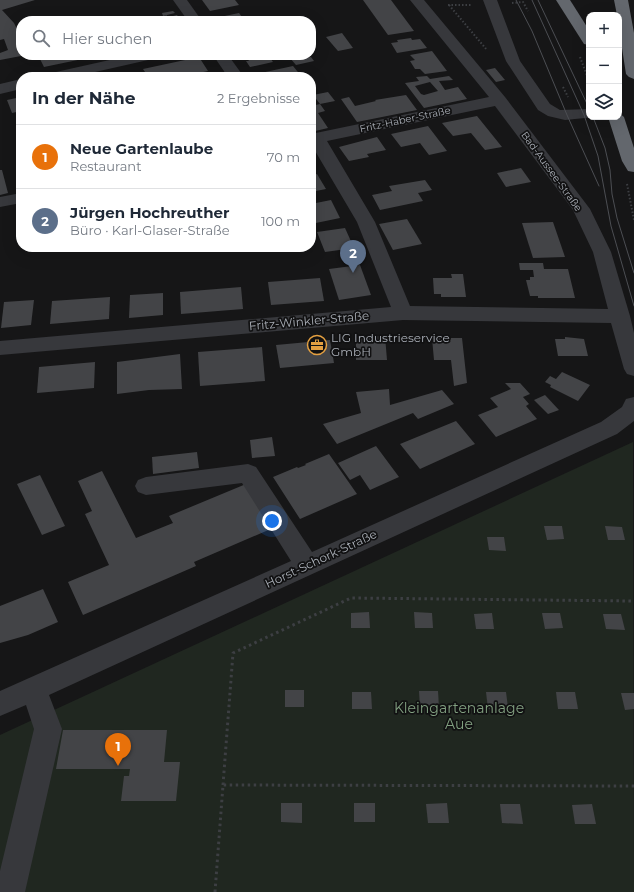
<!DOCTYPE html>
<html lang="de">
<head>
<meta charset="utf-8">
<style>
	:root { --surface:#fff; --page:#f6f6f7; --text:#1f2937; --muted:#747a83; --line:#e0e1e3; --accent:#785f3c }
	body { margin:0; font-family:Montserrat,sans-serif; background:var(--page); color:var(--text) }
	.controls { position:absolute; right:12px; top:12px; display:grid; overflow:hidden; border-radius:8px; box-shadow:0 4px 16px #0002 }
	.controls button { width:36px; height:36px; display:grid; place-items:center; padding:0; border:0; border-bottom:1px solid var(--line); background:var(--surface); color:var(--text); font:20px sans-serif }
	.you { position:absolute; left:272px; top:521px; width:14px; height:14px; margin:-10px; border:3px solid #fff; border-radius:50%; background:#1a73e8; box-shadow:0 0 0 6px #1a73e833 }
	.badge { display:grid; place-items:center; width:26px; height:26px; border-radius:50%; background:var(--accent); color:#fff; font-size:13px; font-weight:700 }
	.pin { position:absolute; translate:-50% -33px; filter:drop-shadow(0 1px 2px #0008) }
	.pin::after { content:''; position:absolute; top:21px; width:14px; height:12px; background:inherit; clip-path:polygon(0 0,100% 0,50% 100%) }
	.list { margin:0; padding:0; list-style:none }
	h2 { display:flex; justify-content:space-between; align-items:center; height:52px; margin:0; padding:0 16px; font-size:17px }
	h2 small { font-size:13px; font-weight:400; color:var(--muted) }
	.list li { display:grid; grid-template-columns:26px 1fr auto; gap:12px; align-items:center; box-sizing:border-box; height:64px; padding:0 16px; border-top:1px solid var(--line) }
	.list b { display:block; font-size:15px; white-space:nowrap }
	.list p { margin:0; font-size:13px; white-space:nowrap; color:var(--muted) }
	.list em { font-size:13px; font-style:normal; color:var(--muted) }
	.icon { flex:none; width:22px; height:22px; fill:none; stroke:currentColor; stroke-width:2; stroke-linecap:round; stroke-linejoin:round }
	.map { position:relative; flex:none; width:634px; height:892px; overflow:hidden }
	.search { position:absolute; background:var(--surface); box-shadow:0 4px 16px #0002; left:16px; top:16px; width:300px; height:44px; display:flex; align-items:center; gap:10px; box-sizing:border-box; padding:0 14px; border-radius:16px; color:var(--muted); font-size:15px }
	.panel { position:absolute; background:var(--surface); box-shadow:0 4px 16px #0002; left:16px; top:72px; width:300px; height:180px; border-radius:16px }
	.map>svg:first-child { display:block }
</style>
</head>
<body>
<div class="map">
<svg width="634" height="892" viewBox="0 0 634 892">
	<rect width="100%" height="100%" fill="#161617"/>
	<polygon fill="#202720" points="633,442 634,892 0,892 0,735"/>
	<g fill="#434447" fill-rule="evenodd">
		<polygon points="0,0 35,0 2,10 14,23 20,35 21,56 0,60 0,53 8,50 4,39 0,40"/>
		<polygon points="202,0 235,0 239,5 210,11"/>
		<polygon points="363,0 391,0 414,31 388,35"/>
		<polygon points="173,11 175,13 163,16 162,13"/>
		<polygon points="239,13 245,21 218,21 215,18"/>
		<polygon points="177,15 179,18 167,20 165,18"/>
		<polygon points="342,33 353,48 338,51 326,37"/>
		<polygon points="411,38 412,40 420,39 427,48 397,53 391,43 398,42 397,40"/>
		<polygon points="432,51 447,71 425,74 420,69 415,69 410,61 415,60 410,55"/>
		<polygon points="38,55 97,55 97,56 44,67"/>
		<polygon points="244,55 268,55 273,62 250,67 246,61 249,61"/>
		<polygon points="299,55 302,55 306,58 311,57 314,61 296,65 289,57"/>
		<polygon points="199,57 208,71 180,77 126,77 145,72 143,69"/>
		<polygon points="293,66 302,77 258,77 256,74"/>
		<polygon points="495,68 505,80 496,82 486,70"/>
		<path d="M427 76 430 79 449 76 453 80 439 81 445 90 458 87 467 99 424 108 405 83 419 81 416 77ZM430 82 438 91 424 95 421 94 415 86Z"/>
		<polygon points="328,92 335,101 320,104 313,95"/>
		<polygon points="406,95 417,110 357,122 341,99 349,97 355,106 376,101 375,100"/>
		<polygon points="21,97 21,111 12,113 7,100"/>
		<polygon points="320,104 325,111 318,113 328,128 311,132 311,106"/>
		<polygon points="477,116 502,147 485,150 471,133 453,136 442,123"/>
		<polygon points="428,126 447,151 429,155 420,143 401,147 391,134"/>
		<polygon points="377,137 386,150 367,154 369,157 349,161 339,147"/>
		<polygon points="521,168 531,182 506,187 497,173"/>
		<polygon points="0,170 2,170 8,193 0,195"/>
		<polygon points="317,174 326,189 311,192 311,176"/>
		<polygon points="425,180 432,190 418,193 423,201 380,210 372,195 392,191 389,186"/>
		<polygon points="331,200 340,218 311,224 311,204"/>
		<polygon points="407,219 422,244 393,250 379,224"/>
		<polygon points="553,222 565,257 533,258 522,223"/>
		<polygon points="345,228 354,248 325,252 317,232"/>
		<polygon points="519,263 543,263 544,269 568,269 575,298 538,298 538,296 530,296 526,280 530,280 530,277 534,277 533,270 520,270"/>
		<polygon points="360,265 371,295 339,300 329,269"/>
		<polygon points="451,274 463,274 466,297 441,297 441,294 434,294 433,278 452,278"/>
		<polygon points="320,278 324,301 271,305 268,282"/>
		<polygon points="241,287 243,309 181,314 180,292"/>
		<polygon points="163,293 163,315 129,318 130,295"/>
		<polygon points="110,297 109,319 50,324 52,301"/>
		<polygon points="34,300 31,325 1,328 4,302"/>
		<polygon points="356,336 385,336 387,360 356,360"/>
		<polygon points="565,337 584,339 588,356 558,356 555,339 565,339"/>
		<polygon points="432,338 462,338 467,383 454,386 451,360 434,360"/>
		<polygon points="330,340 334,363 280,368 276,345"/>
		<polygon points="262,347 265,381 200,386 198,352"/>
		<polygon points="180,354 182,389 149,390 117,394 117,362"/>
		<polygon points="95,362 94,388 37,393 39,367"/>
		<polygon points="562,372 590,385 578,401 550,387 551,385 545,382 550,376 556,379"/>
		<polygon points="505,383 520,383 530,394 523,397 529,404 526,406 537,419 496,437 478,415 498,407 490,398 511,389"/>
		<polygon points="389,389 390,405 442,390 454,404 418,419 413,413 337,444 323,424 361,413 356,392"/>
		<polygon points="545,395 559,410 548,414 534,400"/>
		<polygon points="456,421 475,444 420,469 400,444"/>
		<polygon points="272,437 275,456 252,458 250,440"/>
		<polygon points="376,446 399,477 370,490 360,475 350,480 338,463"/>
		<polygon points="197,452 199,468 153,474 152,457"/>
		<polygon points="329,454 357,494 300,519 273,477 297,467 298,468 306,465 305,464"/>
		<polygon points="102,471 136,538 173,523 169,516 246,484 273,528 194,562 196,566 83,615 68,582 109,565 85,514 92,511 78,481"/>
		<polygon points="40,475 65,526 42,535 17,484"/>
		<polygon points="544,526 562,526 564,539 547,540"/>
		<polygon points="605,526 622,527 625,540 608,540"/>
		<polygon points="487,537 504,537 506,551 489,550"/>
		<polygon points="43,589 58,622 28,635 0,643 0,606"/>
		<polygon points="369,612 370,628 351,628 351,613"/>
		<polygon points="414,612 432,613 433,628 415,628"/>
		<polygon points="492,613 494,629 476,629 474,614"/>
		<polygon points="542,613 560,613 563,628 545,629"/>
		<polygon points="603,614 621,614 625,630 606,629"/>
		<rect x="285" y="690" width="19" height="17"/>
		<polygon points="419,691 438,691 439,708 420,708"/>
		<polygon points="352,692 371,692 372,709 352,709"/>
		<polygon points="486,692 506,692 508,708 488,709"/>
		<polygon points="556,692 575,692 578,709 558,709"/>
		<polygon points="621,693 634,693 634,709 625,710"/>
		<polygon points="63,730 167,730 164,762 180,762 176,801 121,801 124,776 129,776 130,769 56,769"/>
		<polygon points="281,803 302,803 302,823 281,822"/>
		<rect x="354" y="803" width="21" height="19"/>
		<polygon points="447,803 449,823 428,823 426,804"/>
		<polygon points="500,804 520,804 523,824 502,823"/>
		<polygon points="592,804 596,824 575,824 572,805"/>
	</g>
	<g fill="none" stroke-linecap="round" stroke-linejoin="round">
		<g stroke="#3d3f43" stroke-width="2" stroke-dasharray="1.5 2" stroke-linecap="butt">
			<polyline points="512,3 523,2 528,11"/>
			<polyline points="448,5 471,5"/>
			<polyline points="449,5 487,50"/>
			<polyline points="145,21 168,16"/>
			<polyline points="580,57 589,81"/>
			<polyline points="563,87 568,97"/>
			<polyline points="627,184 634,220"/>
		</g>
		<g stroke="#3d3f43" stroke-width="3" stroke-dasharray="2.5 3.5" stroke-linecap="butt">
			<polyline points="223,785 233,653 351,598 634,601"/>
			<polyline points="215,892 223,785 634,786"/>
		</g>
		<g fill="#37383c" fill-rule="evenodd">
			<polygon points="173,0 187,0 202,21 188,21"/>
			<path d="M410 0H424L505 97 590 209 611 252 630 316 634 333V376L627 374 624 369 611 323 403 320 0 355V341L391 307 357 222 311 144V134L489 97ZM495 106 573 210 593 252 608 309 410 306 375 222 327 141Z"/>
			<polygon points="483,0 497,0 520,61 550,104 560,110 589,109 589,117 595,117 565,120 548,116 538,110 506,61"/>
			<polygon points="132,55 159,55 157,58 73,77 44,77 47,74"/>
			<polygon points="213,55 228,55 244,77 228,77"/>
			<polygon points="21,79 21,89 0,94 0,84"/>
			<polygon points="21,193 21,203 0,207 0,197"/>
			<polygon points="634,397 634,421 617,434 49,695 62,729 25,892 0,892 0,871 34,729 26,705 0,716 0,691 291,561 242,483 146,495 138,492 135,486 138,480 146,477 248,464 256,467 312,552 601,422 622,407 626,399"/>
		</g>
		<g fill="#63676d" fill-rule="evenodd">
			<polygon points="556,0 570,0 589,30 589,45 584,44"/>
			<polygon points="614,0 628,0 634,33 634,79 629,77 626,74 619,29 619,15 617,15"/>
			<polygon points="619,113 624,117 634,148 634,172 628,171 622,161 608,117 619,117"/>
		</g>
		<g stroke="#4c4e53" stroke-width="1">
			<polyline points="516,0 532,31 567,115 599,186"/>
			<polyline points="532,0 584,115 598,156 611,226 634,306"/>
			<polyline points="538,0 589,108"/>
			<polyline points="593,117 605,148 610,170 612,194 617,218 634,273"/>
		</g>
	</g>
	<defs>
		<g id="office-ring" transform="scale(1)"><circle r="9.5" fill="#111112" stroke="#e4a041" stroke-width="1.5"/><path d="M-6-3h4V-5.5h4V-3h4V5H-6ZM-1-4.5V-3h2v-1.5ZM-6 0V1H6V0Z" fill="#e4a041"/></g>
	</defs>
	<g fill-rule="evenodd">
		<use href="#office-ring" x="317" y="345"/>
	</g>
	<g text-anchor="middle" stroke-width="3.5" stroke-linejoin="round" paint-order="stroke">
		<g font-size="10" fill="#a9aeb6" stroke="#111112">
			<text transform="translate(405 119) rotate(-12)" y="4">Fritz-Haber-Straße</text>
			<text transform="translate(552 171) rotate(54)" y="4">Bad-Aussee-Straße</text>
		</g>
		<g font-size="12" fill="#a9aeb6" stroke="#111112">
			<text transform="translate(309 321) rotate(-5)" y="4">Fritz-Winkler-Straße</text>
			<text transform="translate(321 559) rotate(-25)" y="4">Horst-Schork-Straße</text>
		</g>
		<g font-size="12" fill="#a9aeb6" stroke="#111112" text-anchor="start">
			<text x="331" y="342">LIG Industrieservice<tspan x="331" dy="14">GmbH</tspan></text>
		</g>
		<g font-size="14" fill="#82a081" stroke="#111112">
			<text x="459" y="713">Kleingartenanlage<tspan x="459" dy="16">Aue</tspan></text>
		</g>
	</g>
</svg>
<div class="controls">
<button>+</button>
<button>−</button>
<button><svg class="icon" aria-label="layers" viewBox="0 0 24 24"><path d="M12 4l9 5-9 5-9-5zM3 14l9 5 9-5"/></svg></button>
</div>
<div class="you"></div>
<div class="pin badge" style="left:118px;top:766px;background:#e8710a">1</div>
<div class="pin badge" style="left:353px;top:273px;background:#5c6f8a">2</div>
<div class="search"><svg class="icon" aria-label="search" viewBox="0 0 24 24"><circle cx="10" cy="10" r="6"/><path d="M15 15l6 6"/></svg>Hier suchen</div>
<section class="panel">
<h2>In der Nähe<small>2 Ergebnisse</small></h2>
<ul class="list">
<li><span class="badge" style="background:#e8710a">1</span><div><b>Neue Gartenlaube</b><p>Restaurant</p></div><em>70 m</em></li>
<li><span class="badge" style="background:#5c6f8a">2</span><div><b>Jürgen Hochreuther</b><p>Büro · Karl-Glaser-Straße</p></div><em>100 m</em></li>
</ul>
</section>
</div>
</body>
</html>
